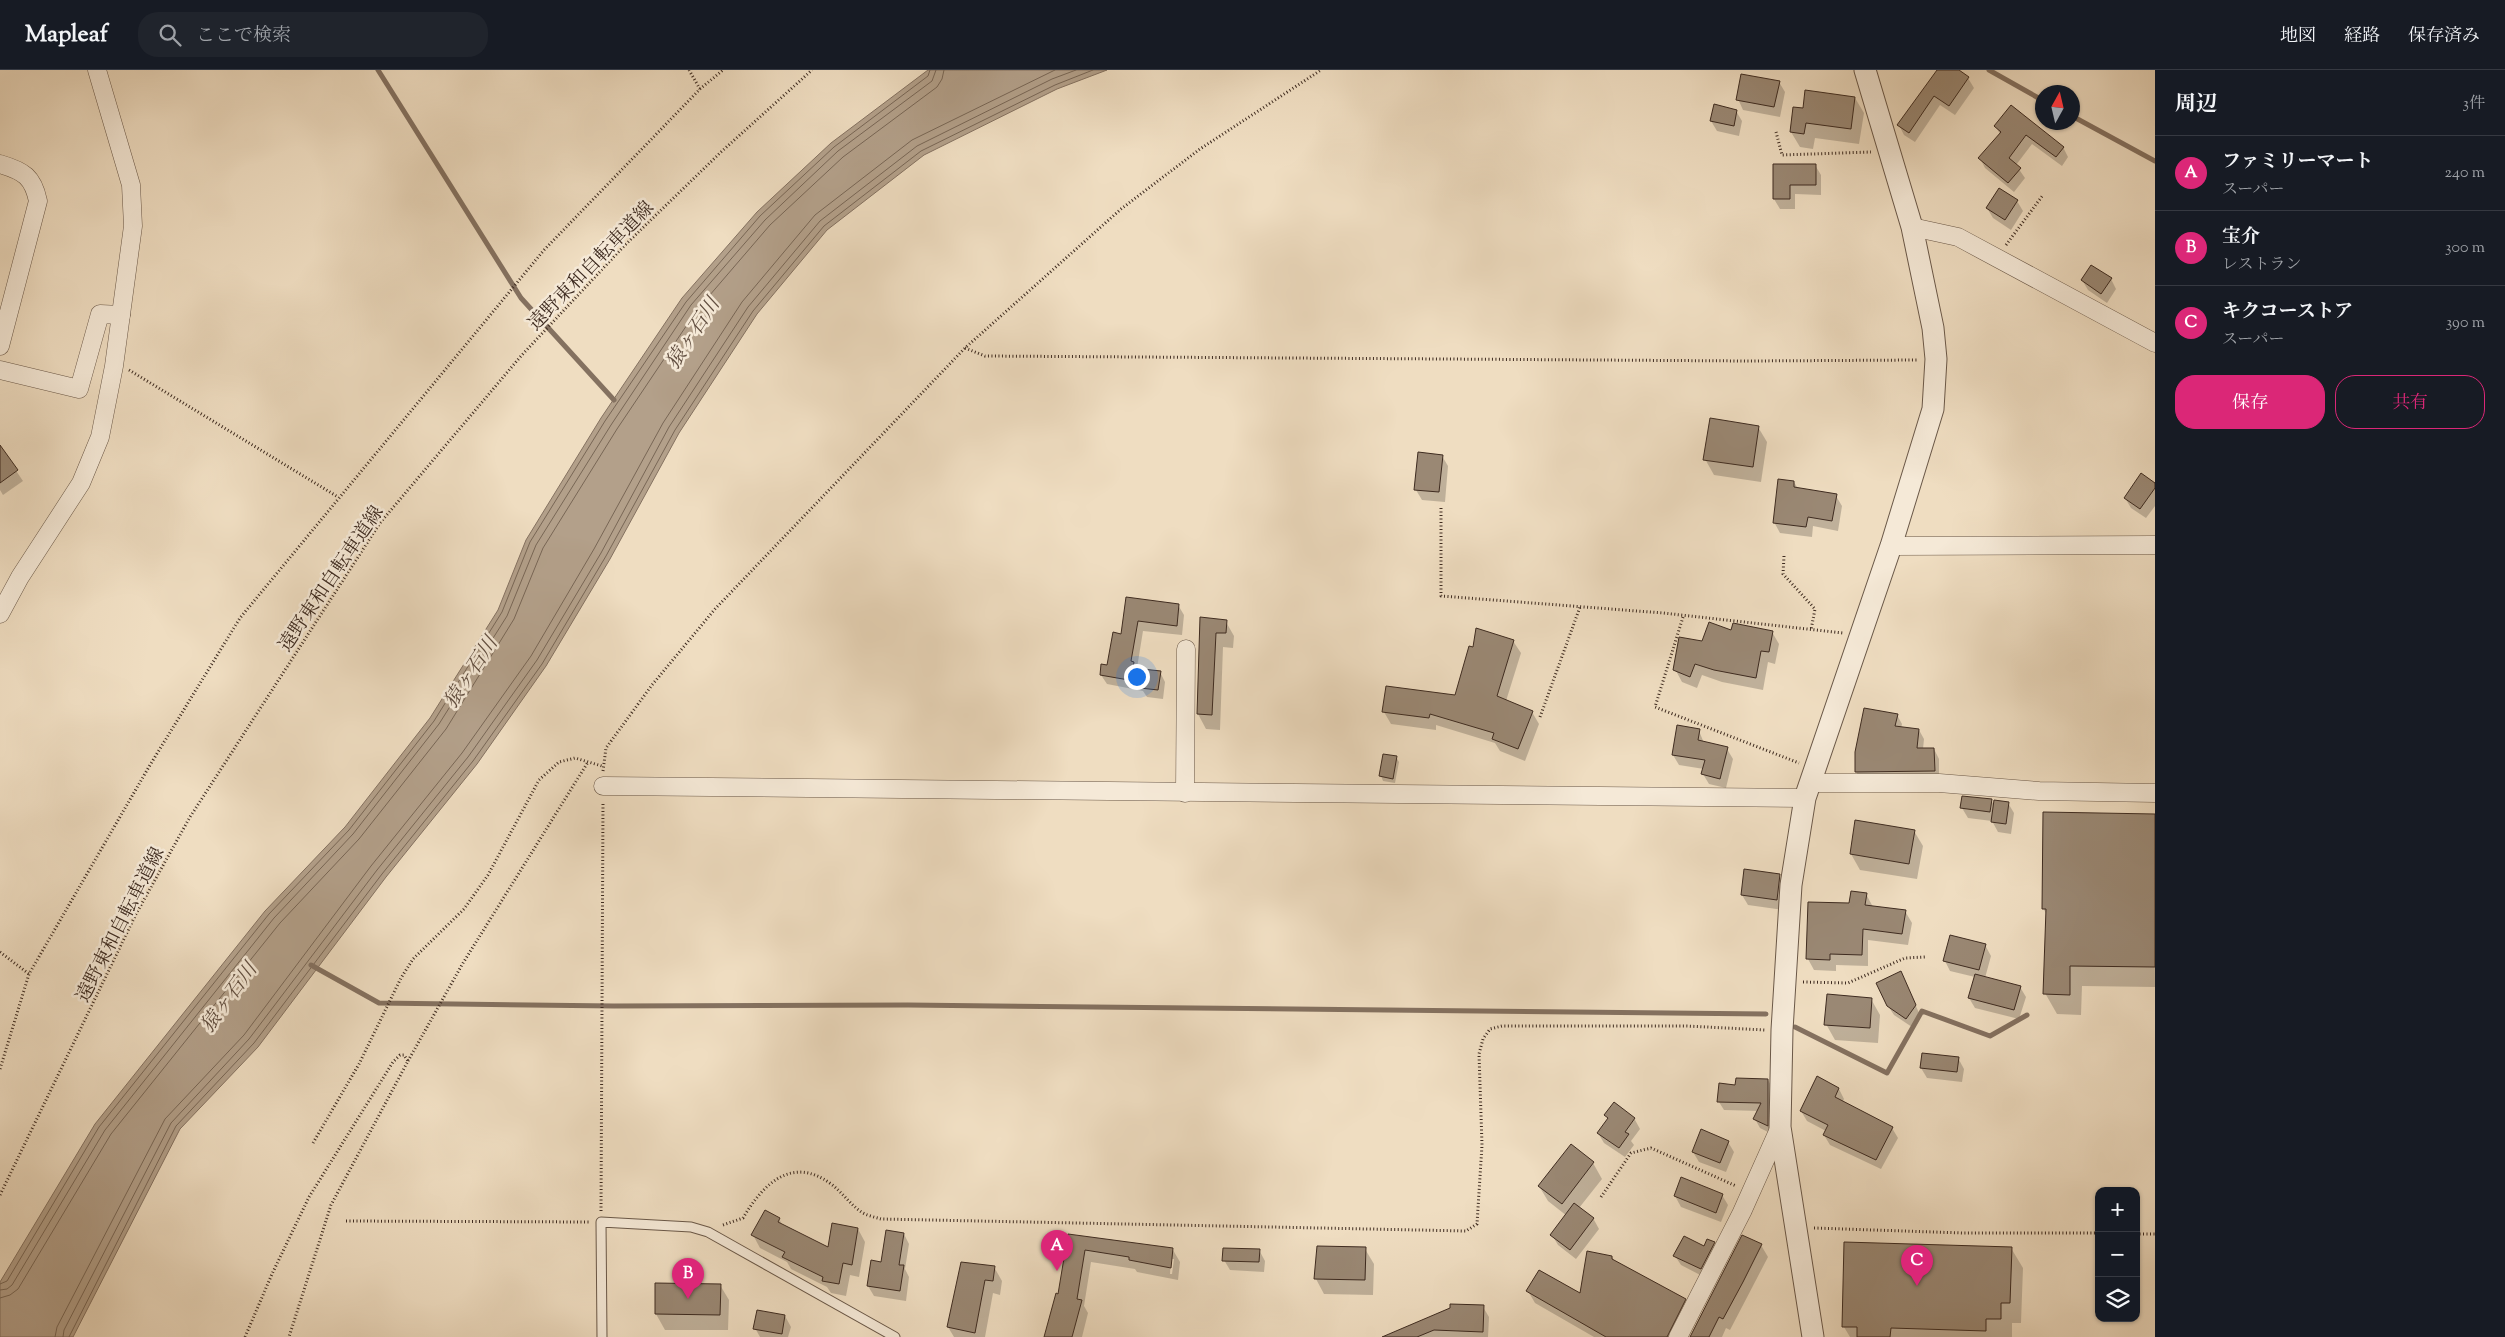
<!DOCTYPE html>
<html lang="ja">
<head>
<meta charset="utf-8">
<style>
	:root { --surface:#171b24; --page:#20242c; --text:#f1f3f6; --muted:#9ea1a6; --line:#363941; --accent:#db2777 }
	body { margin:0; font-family:"Sorts Mill Goudy","Noto Serif JP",serif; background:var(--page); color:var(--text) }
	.controls { position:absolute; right:15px; bottom:15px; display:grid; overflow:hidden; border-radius:10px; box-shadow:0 1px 4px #0004 }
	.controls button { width:45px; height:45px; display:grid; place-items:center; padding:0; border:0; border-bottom:1px solid var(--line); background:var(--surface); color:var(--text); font:25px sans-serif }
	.compass { position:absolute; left:2035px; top:15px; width:45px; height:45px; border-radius:50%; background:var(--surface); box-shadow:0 1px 4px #0004; rotate:8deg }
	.you { position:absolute; left:1136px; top:606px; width:18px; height:18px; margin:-12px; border:4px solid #fff; border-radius:50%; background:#1a73e8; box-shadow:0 0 0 8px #1a73e833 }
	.badge { display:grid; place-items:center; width:32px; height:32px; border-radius:50%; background:var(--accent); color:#fff; font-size:16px; font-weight:700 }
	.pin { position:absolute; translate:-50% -41px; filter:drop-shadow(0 1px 2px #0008) }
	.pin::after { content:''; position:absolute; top:26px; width:18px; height:15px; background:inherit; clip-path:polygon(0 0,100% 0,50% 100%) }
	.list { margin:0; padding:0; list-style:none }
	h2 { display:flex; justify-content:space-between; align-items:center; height:65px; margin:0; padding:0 20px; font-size:21px }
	h2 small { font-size:16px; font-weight:400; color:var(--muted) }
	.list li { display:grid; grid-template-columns:32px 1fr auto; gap:15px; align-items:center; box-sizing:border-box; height:75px; padding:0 20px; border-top:1px solid var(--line) }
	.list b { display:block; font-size:19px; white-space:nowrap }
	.list p { margin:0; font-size:16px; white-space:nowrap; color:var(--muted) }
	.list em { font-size:16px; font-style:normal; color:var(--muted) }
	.actions { display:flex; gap:10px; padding:15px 20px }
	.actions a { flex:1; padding:11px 0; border:1px solid var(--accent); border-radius:20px; text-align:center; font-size:18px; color:var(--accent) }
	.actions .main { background:var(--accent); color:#fff }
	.icon { flex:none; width:28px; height:28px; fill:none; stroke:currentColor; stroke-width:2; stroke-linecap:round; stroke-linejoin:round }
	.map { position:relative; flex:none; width:2155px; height:1267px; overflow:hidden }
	header { display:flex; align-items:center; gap:30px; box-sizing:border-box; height:70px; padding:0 25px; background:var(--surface); border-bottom:1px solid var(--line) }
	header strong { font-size:24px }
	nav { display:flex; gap:28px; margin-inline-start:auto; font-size:18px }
	.search { width:350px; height:45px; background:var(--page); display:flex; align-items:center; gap:12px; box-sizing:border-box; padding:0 18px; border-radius:20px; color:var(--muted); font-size:19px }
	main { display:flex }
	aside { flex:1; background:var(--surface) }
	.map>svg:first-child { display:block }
</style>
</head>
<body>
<header>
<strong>Mapleaf</strong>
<div class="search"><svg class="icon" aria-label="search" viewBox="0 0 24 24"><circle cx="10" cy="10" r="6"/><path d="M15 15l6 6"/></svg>ここで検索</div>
<nav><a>地図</a><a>経路</a><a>保存済み</a></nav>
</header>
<main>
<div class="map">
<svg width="2155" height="1267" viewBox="0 0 2155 1267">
	<rect width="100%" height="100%" fill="#efddc1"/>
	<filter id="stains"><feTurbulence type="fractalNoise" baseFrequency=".004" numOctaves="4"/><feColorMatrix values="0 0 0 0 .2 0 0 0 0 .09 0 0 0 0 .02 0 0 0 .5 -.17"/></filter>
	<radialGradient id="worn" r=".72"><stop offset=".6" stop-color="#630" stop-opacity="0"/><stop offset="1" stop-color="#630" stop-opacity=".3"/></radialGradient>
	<polygon fill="#b3a08a" stroke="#847160" points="928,0 1107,0 1057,19 924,85 827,160 757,244 679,363 610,489 546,596 477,694 386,807 258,977 180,1059 73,1267 0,1267 0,1212 95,1054 265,841 345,757 430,648 498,540 526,470 601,348 682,228 757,142 831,73"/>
	<g fill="#0003" fill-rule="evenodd">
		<polygon points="1938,0 1957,0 1968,8 1974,18 1955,45 1940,35 1915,72 1904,65 1899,55"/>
		<polygon points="1779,12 1785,22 1780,47 1743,40 1738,29"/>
		<polygon points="1855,28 1864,43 1859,74 1815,68 1813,79 1800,77 1791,62 1804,40"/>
		<polygon points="2011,36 2063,77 2068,87 2062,96 2032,74 2016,95 2025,108 2014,122 1985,98 1980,88 2000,64 1996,57"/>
		<polygon points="1736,41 1742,51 1739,66 1717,61 1711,51"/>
		<polygon points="1774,95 1815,95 1821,105 1821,125 1795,124 1795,139 1780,139 1774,129"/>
		<polygon points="2017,131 2023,141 2011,160 1993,148 1987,138"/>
		<polygon points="2111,209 2116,219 2107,233 2088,220 2082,210"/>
		<polygon points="1758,357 1767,372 1761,412 1714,405 1705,389"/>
		<polygon points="4,383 23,411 3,425 0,420 0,386"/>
		<polygon points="1442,386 1448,396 1445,432 1422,430 1416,420"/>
		<polygon points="1794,412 1798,419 1836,426 1842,436 1838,461 1813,456 1812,467 1780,463 1774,452"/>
		<polygon points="2155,415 2155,436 2146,448 2131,438 2125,428"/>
		<polygon points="1127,529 1178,535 1184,545 1182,565 1143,561 1137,598 1160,602 1165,612 1163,629 1147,627 1143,621 1107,614 1101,605 1108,596 1122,565"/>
		<polygon points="1201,549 1226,552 1234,566 1233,578 1223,577 1220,660 1206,659 1198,644"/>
		<polygon points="1732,562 1772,562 1779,574 1775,594 1768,592 1763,620 1722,612 1702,605 1697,618 1682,612 1675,599 1703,573"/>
		<polygon points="1513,571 1521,583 1506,631 1532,642 1539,654 1525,691 1500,681 1495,673 1436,655 1436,660 1391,654 1384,642 1456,626"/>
		<polygon points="1897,645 1902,654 1901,658 1919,660 1924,669 1923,679 1934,679 1939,689 1939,710 1862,711 1856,702 1856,682"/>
		<polygon points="1699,661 1704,673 1727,679 1733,689 1726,718 1709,714 1703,704 1704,699 1679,695 1673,685"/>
		<polygon points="1396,687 1399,692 1395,713 1383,711 1381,706"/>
		<polygon points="1991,730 1995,737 2008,733 2014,743 2011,764 1998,762 1992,751 1968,748 1962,738"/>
		<polygon points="2155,745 2155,917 2082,916 2081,945 2057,944 2045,923 2047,845 2043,838"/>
		<polygon points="1914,761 1923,776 1917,809 1860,800 1851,784"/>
		<polygon points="1779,805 1785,815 1783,840 1748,835 1742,825"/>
		<polygon points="1866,824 1873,837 1905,841 1912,853 1908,875 1868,870 1868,896 1836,895 1836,901 1814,900 1808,889 1850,835"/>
		<polygon points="1985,875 1991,886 1985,908 2020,917 2026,927 2019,949 1975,938 1969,928 1975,907 1950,901 1945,891"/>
		<polygon points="1905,912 1920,945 1912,957 1894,945 1888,936"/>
		<polygon points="1871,929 1880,945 1878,973 1835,970 1826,954"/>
		<polygon points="1958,988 1964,999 1962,1012 1927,1008 1921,998"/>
		<polygon points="1768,1010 1773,1019 1772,1064 1760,1058 1755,1049 1759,1041 1724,1040 1719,1032 1737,1016"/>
		<polygon points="1839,1019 1844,1029 1842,1033 1892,1058 1898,1068 1881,1099 1830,1075 1824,1065 1826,1061 1807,1051 1801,1041"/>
		<polygon points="1606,1045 1634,1048 1640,1059 1631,1071 1634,1075 1625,1087 1604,1073 1598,1063 1608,1049"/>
		<polygon points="1728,1072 1734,1082 1726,1102 1699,1092 1693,1082"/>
		<polygon points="1571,1076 1593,1093 1602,1109 1579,1138 1593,1148 1599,1159 1576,1189 1558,1175 1552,1165 1567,1146 1548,1131 1539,1116"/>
		<polygon points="1682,1109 1722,1125 1728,1135 1721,1152 1681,1137 1675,1126"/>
		<polygon points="779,1149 783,1156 829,1178 858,1159 865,1172 859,1207 850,1205 846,1226 831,1223 827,1217 791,1199 787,1192 760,1178 753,1165"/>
		<polygon points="904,1164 909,1174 905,1199 909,1207 906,1231 874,1226 868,1216"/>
		<path d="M1070 1166 1173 1180 1180 1192 1178 1210 1137 1202 1135 1199 1091 1192 1084 1236 1088 1243 1082 1267H1045L1059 1225ZM1171 1189H1174L1172 1204H1170Z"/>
		<polygon points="1714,1173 1719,1183 1706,1208 1681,1195 1675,1186"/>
		<polygon points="1761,1175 1768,1187 1730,1260 1726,1258 1722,1267 1691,1267"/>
		<polygon points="2011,1178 2023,1198 2021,1253 2012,1253 2012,1267 1850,1267 1844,1257"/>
		<polygon points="1365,1179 1374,1194 1373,1225 1324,1224 1316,1209"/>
		<polygon points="1259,1180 1265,1191 1264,1202 1230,1200 1224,1190"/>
		<polygon points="1612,1187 1615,1192 1685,1230 1692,1242 1680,1267 1594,1267 1535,1233 1528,1221 1581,1225"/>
		<polygon points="994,1197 1002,1211 1000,1225 993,1223 985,1267 954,1267 948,1257"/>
		<polygon points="656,1214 720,1215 729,1230 728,1260 665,1260 656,1244"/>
		<polygon points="1483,1237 1489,1247 1488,1267 1389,1267 1451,1239"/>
		<polygon points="785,1246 791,1257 788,1267 760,1267 755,1258"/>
	</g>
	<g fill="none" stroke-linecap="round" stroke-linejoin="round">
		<g stroke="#786655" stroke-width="1">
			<polyline points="0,1214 7,1211 99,1057 269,844 349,760 434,651 502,542 530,472 605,351 686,232 760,146 834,77 928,6 930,0"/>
			<polyline points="0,1220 7,1219 12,1215 105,1060 274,848 353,764 439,654 507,546 536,475 611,355 691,235 765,150 838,81 932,11 936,0"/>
			<polyline points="0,1228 10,1225 18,1219 111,1064 280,853 359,769 446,659 514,549 543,478 617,359 697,240 770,155 843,87 937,17 942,9 944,0"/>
			<polyline points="55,1267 57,1257 165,1049 244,965 371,796 462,683 531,586 594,479 663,353 742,232 815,145 912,70 1055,0"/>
			<polyline points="63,1267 64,1260 171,1053 249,969 377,800 468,687 537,590 601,483 669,357 748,237 820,151 917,76 1052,9 1076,0"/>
			<polyline points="69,1267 176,1056 254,973 382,804 473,691 542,594 606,486 675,360 753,241 824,156 921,81 1055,15 1093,0"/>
		</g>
		<g stroke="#847160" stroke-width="5">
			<polyline points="378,0 521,228 614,330"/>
			<polyline points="1989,0 2042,30"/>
			<polyline points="2072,46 2155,91"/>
			<polyline points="311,895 379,933 614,936 908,935 1766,944"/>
			<polyline points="1795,957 1887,1003 1922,941 1990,966 2027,945"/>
		</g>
	</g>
	<g fill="#9a8874" stroke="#3e2b20">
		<polygon points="1937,0 1959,0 1969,7 1949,36 1934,26 1909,63 1897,55"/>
		<polygon points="1741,4 1780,11 1774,37 1736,30"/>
		<polygon points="1805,20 1855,27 1851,59 1806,53 1804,64 1790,62 1793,37 1803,38"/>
		<polygon points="1714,34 1737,40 1734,56 1710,51"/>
		<polygon points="2011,35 2064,77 2056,87 2026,65 2009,88 2021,98 2008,113 1978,88 2001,62 1994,56"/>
		<polygon points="1773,94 1816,94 1816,115 1790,115 1790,129 1773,129"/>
		<polygon points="1999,118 2018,130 2005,150 1986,138"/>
		<polygon points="2091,195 2112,208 2101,224 2081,210"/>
		<polygon points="1710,348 1759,356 1753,397 1703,390"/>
		<polygon points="0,375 18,400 0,413"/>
		<polygon points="1418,382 1443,385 1439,422 1414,420"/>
		<polygon points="2141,403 2155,413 2155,418 2140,439 2124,428"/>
		<polygon points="1778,409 1794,411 1794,417 1837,424 1832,451 1808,447 1806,457 1773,453"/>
		<polygon points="1126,527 1179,534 1177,556 1138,551 1131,591 1134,592 1133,598 1161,601 1158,620 1140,618 1140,612 1100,605 1101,594 1107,595 1113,562 1121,564"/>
		<polygon points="1200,547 1227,550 1226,563 1216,563 1212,645 1197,644"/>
		<polygon points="1709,552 1731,560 1733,553 1773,561 1769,582 1761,581 1756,608 1714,600 1695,594 1690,607 1673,600 1679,567 1702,571"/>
		<polygon points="1476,558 1514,570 1497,626 1533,641 1518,679 1492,669 1494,663 1430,644 1429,648 1382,642 1386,616 1455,625 1469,576 1473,577"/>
		<polygon points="1864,638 1898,644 1895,656 1919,659 1917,678 1934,678 1935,701 1855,702 1855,682"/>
		<polygon points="1677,655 1700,659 1698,670 1728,677 1720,709 1701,704 1705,690 1672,685"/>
		<polygon points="1383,684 1397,686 1393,709 1379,706"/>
		<polygon points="1962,726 1992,729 1990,742 1960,738"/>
		<polygon points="1994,730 2009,732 2006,754 1991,752"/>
		<polygon points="2043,742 2155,744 2155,897 2070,896 2070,925 2043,924 2046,839 2042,839"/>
		<polygon points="1855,750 1915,760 1909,794 1850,784"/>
		<polygon points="1744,799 1780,804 1777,830 1741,825"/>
		<polygon points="1851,821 1867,823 1865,835 1906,840 1902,864 1863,859 1862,885 1830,884 1830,890 1806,889 1808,832 1849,833"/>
		<polygon points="1950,865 1986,874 1979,900 1943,891"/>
		<polygon points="1901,901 1916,935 1906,949 1887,936 1876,913"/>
		<polygon points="1975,904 2021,916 2014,940 1968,928"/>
		<polygon points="1827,924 1872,928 1870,958 1824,955"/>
		<polygon points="1922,983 1959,987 1957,1002 1920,998"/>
		<polygon points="1817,1006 1839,1018 1835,1027 1893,1057 1876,1090 1823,1065 1828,1055 1800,1041"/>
		<polygon points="1736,1008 1768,1009 1768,1056 1753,1049 1761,1033 1717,1032 1719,1013 1735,1015"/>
		<polygon points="1614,1032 1635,1048 1625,1062 1629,1064 1619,1078 1597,1063 1608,1048 1604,1045"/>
		<polygon points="1701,1059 1729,1071 1720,1093 1692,1082"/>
		<polygon points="1571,1074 1594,1092 1562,1134 1538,1116"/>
		<polygon points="1681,1107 1723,1124 1716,1143 1674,1126"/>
		<polygon points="1574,1133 1594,1148 1570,1180 1550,1165"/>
		<polygon points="765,1140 780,1148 778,1152 828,1177 832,1153 858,1158 852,1195 843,1193 839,1214 822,1211 823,1207 782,1187 785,1182 751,1165"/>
		<polygon points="886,1160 904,1163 899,1195 904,1195 900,1221 867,1216 871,1190 881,1192"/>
		<polygon points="1068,1164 1173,1178 1171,1198 1129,1190 1129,1187 1085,1180 1077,1229 1082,1230 1072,1267 1044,1267 1056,1223 1058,1224"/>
		<polygon points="1742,1165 1762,1174 1743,1212 1723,1249 1719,1247 1709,1267 1690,1267"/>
		<polygon points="1684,1166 1704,1176 1707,1169 1715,1172 1701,1199 1673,1186"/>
		<polygon points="1844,1172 2012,1177 2010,1233 2001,1233 2001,1249 1986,1249 1986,1261 1891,1258 1890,1267 1857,1267 1857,1257 1842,1257"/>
		<polygon points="1317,1176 1366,1177 1365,1210 1314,1209"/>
		<polygon points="1223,1178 1260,1179 1259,1192 1222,1191"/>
		<polygon points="1587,1181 1612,1186 1612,1189 1686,1229 1667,1267 1606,1267 1526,1221 1539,1200 1580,1223"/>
		<polygon points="961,1192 995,1196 993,1211 985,1210 975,1263 947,1257"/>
		<polygon points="655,1213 721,1214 720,1245 655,1244"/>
		<polygon points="1450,1234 1484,1235 1483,1262 1434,1260 1417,1267 1382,1267 1450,1238"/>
		<polygon points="757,1240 785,1245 782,1264 753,1259"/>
	</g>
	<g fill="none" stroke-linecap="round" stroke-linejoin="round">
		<g stroke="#6a5848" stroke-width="11">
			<polyline id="service" points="602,1267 601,1152 691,1157 708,1162 895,1267"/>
		</g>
		<g stroke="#6a5848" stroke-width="19">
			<g id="minor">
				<path d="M0 94C24 101 33 107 38 131L0 276"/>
				<polyline points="1912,157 1958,167 2155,273"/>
				<polyline points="0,300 79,319 100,244 121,245"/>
				<polyline points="1891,476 2155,475"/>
				<polyline points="0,544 20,507 81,413 100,367 114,296 133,156 131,115 97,0"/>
				<polyline points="1811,713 1939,713 2039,721 2155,723"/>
				<polyline points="603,716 1805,728"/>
				<polyline points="1185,723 1186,579"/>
				<polyline points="1678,1267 1742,1142 1780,1057"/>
			</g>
		</g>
		<g stroke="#6a5848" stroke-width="23">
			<polyline id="tertiary" points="1813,1267 1780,1057 1782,960 1791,815 1805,728 1891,476 1933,339 1936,289 1933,258 1912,157 1865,0"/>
		</g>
		<g stroke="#3e2b20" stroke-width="3" stroke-dasharray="1 2.5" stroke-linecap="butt">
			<polyline points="689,0 700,19"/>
			<polyline points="1776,62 1782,85 1871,82"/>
			<polyline points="2006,175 2043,125"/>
			<polyline points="965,278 985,286 1748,291 1918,290"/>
			<polyline points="129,300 338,427"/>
			<polyline points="1441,438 1441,526 1663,543 1843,563"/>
			<polyline points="1784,486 1783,504 1815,539 1811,560"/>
			<polyline points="1683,547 1655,637 1799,693"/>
			<polyline points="1540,647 1580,537"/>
			<polyline points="603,701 606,678 652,615 715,539 965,278 1121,139 1200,79 1321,0"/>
			<polyline points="0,882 29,904"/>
			<polyline points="1803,912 1848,913 1905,888 1925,887"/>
			<polyline points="408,991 463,893 588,692"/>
			<polyline points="0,999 29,904 150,695 240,548 544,180 700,19 723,0"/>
			<polyline points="313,1073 359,994 401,908 413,889 464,839 488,805 539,710 559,692 575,688 602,696"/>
			<polyline points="0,1125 136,844 190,747 380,453 521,286 624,176 721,82 812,0"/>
			<polyline points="1601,1127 1631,1083 1651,1078 1736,1116"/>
			<polyline points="601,1141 603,733"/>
			<polyline points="346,1151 590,1152"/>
			<path d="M723 1155 743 1148C763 1114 792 1085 831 1114 842 1122 849 1133 860 1141 865 1145 874 1147 881 1149L1466 1161 1477 1154 1482 1075 1479 984 1483 969 1490 959 1502 956H1687L1765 960"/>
			<polyline points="1814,1158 1963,1163 2099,1163"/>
			<polyline points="2136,1164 2155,1164"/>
			<polyline points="245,1267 272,1204 309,1127 393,992 400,985 404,985 408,991 331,1135 289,1267"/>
		</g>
		<use href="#service" stroke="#f5e9d7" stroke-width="9"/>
		<use href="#minor" stroke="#f5e9d7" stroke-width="18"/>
		<use href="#tertiary" stroke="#f5e9d7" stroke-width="21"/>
	</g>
	<g text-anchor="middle" stroke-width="5" stroke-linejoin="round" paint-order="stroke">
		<g font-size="19" fill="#3e2b20" stroke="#f5e9d7">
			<text transform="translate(590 195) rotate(-46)" y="7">遠野東和自転車道線</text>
			<text transform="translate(330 508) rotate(-56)" y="7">遠野東和自転車道線</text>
			<text transform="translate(119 854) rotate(-63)" y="7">遠野東和自転車道線</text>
		</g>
		<g font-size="20" font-style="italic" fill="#614e40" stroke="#f5e9d7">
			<text transform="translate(692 263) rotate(-57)" y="7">猿ヶ石川</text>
			<text transform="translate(470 602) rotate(-57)" y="7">猿ヶ石川</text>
			<text transform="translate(228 927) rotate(-54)" y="7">猿ヶ石川</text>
		</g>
	</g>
	<rect width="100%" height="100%" filter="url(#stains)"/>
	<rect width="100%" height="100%" fill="url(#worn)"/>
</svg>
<div class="controls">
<button>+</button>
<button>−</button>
<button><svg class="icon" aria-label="layers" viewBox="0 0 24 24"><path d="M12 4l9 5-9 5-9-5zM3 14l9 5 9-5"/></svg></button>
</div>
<svg class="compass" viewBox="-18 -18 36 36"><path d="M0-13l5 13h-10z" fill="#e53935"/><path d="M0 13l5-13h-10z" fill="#9ea1a6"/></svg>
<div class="you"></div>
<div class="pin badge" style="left:1057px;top:1201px">A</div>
<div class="pin badge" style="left:688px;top:1229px">B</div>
<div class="pin badge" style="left:1917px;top:1216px">C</div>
</div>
<aside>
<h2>周辺<small>3件</small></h2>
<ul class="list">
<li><span class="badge">A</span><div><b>ファミリーマート</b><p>スーパー</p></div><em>240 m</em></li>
<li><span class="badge">B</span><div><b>宝介</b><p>レストラン</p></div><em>300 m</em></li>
<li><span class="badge">C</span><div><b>キクコーストア</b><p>スーパー</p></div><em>390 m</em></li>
</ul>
<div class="actions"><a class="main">保存</a><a>共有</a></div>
</aside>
</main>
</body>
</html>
